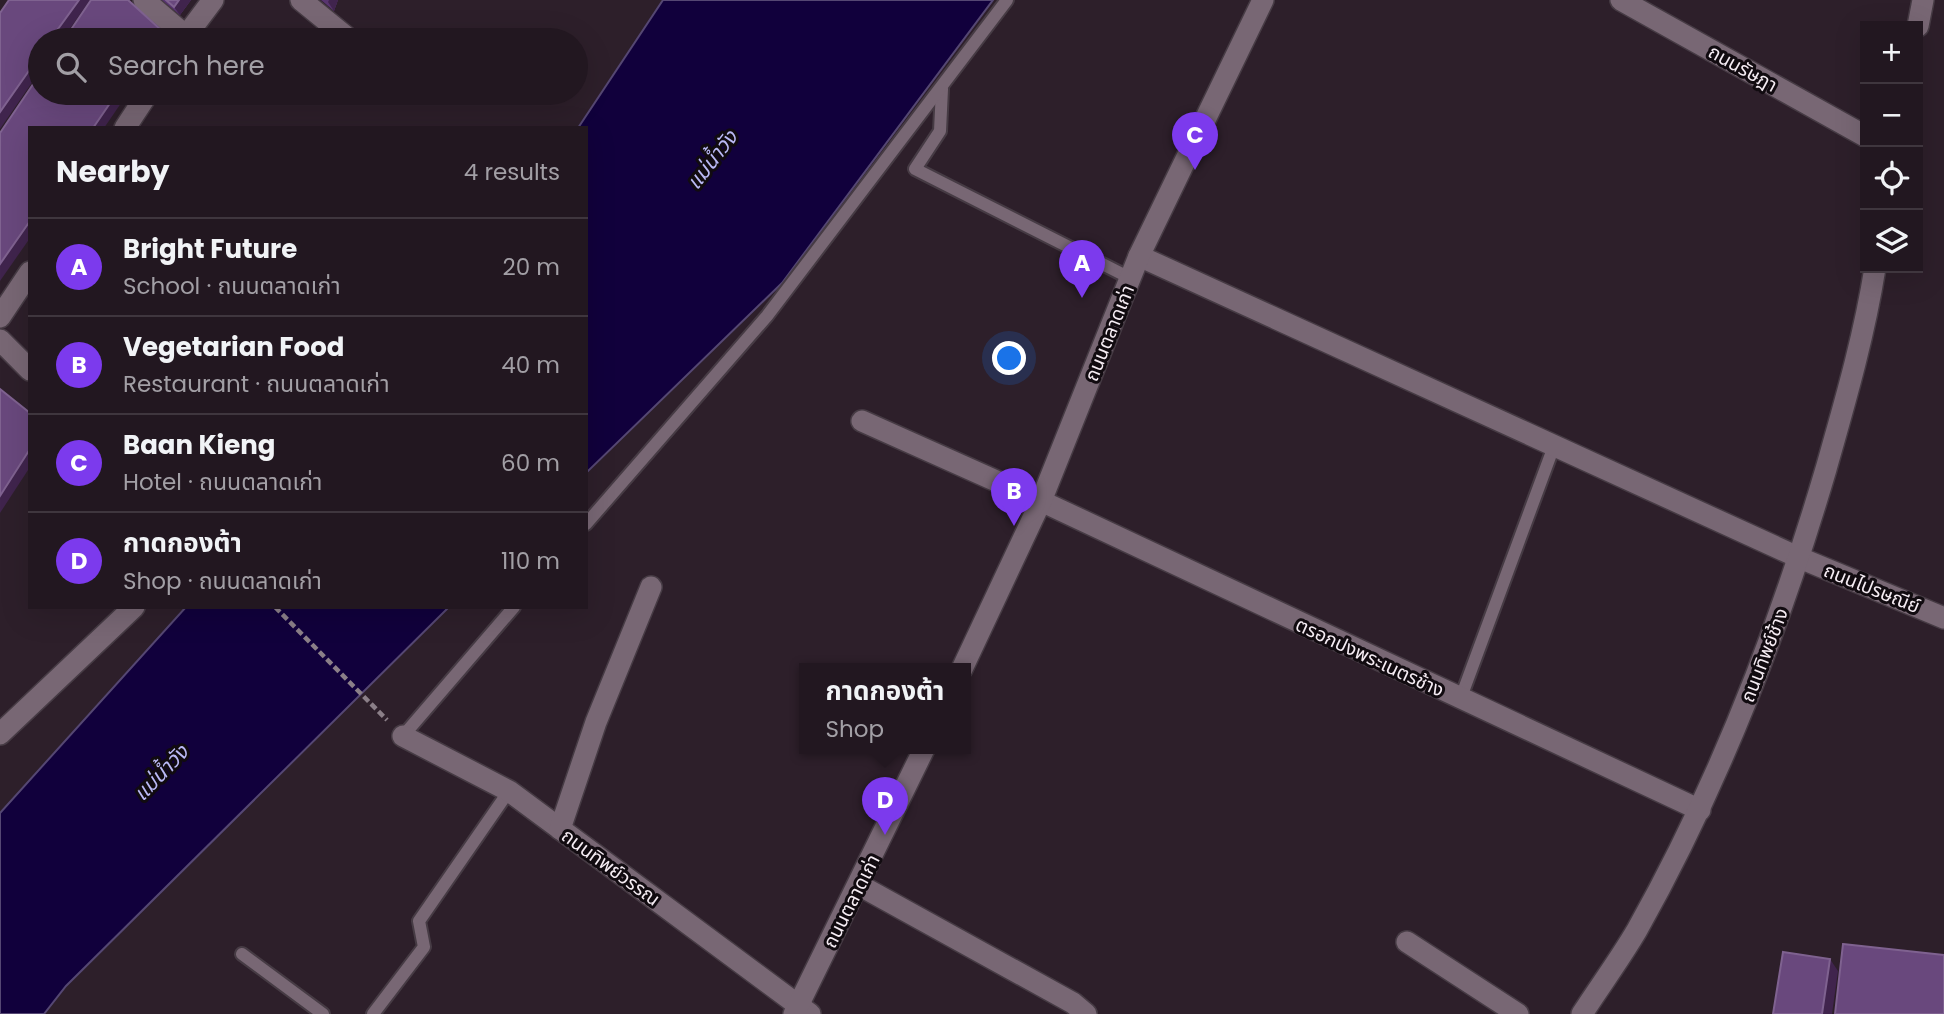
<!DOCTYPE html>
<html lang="en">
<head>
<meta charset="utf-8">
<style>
	:root { --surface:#221720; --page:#2e242d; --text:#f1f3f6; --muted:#a29fa5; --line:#3f363e; --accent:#7c3aed }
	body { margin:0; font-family:Poppins,"Noto Sans Thai",sans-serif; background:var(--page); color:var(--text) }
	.controls { position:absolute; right:21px; top:21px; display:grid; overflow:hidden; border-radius:0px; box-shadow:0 7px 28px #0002 }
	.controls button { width:63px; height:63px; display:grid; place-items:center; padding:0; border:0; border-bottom:2px solid var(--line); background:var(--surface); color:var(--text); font:35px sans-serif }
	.you { position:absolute; left:1010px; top:359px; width:24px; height:24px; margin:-18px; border:5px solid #fff; border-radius:50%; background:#1a73e8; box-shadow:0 0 0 10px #1a73e833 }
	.badge { display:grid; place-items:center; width:46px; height:46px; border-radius:50%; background:var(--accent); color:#fff; font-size:23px; font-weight:700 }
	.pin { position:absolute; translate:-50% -58px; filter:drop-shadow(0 2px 4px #0008) }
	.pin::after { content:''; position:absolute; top:37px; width:24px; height:21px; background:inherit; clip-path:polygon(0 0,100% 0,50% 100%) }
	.popup { position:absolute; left:799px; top:663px; width:172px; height:91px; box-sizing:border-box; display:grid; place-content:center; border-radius:0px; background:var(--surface); filter:drop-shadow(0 2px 5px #0005); font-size:23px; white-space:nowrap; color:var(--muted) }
	.popup b { font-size:26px; color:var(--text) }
	.popup::after { content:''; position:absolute; left:50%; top:100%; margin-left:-14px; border:14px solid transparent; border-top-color:var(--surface) }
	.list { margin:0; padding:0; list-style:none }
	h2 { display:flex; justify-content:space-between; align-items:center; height:91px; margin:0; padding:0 28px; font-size:30px }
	h2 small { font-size:23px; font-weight:400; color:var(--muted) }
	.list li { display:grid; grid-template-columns:46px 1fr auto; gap:21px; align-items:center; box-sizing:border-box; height:98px; padding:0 28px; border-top:2px solid var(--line) }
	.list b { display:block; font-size:26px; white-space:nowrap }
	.list p { margin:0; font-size:23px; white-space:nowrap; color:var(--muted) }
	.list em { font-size:23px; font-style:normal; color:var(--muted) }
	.icon { flex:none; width:38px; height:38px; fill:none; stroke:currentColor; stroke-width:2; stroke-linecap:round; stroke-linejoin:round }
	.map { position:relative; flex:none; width:1944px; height:1014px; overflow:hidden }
	.search { position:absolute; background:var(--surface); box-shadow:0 7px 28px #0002; left:28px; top:28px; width:560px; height:77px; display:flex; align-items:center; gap:18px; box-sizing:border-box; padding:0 24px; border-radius:38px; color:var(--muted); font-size:26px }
	.panel { position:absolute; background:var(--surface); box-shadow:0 7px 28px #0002; left:28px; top:126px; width:560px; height:483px; border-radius:0px }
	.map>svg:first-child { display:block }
</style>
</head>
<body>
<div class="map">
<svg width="1944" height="1014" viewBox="0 0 1944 1014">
	<rect width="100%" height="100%" fill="#2d1f2a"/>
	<g fill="#11003c" stroke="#554773" stroke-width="2">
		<polygon points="663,0 993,0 782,283 586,473 586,128 578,128"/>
		<polygon points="186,607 449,607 66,986 44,1014 0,1014 0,813"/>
	</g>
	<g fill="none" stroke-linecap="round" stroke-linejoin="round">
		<g stroke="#463b44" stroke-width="16">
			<g id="service">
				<polyline points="942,89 940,131 915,169 1130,278"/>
				<polyline points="586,524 767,316 1007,0"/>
				<polyline points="1460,700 1554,446"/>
				<polyline points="403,736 514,607"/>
				<polyline points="242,954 323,1014"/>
				<polyline points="373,1014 424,947 419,921 509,791"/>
			</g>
		</g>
		<g stroke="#463b44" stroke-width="24">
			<g id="minor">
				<polyline points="144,0 186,36"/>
				<polyline points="301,0 350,40"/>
				<polyline points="1918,26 1923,0"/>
				<polyline points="183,40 213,0"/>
				<polyline points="125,128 148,93"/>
				<polyline points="1139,256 1800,558 1944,618"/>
				<polyline points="0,317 30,272"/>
				<polyline points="0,340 30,370"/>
				<polyline points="862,421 1041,501 1700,810"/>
				<polyline points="962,669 1041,501 1139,256 1263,0"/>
				<polyline points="0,734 134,607"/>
				<polyline points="403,736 509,791 810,1014"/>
				<polyline points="560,829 596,722 651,587"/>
				<polyline points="859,885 1073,1003 1086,1014"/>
				<polyline points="1407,942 1518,1014"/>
				<polyline points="794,1014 924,749"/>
				<path d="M1582 1014C1600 986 1620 959 1637 930 1719 784 1779 629 1826 469 1845 402 1864 337 1875 268"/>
			</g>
		</g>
		<g stroke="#463b44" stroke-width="24">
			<polyline id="tertiary" points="1621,0 1865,136"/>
		</g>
		<polyline stroke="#8b7f88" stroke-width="4.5" stroke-dasharray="7 3.5" stroke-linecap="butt" points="275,607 387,720"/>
		<use href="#service" stroke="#786774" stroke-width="12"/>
		<use href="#minor" stroke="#786774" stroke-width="21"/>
		<use href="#tertiary" stroke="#786774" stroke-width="21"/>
	</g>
	<g fill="#58356f">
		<polygon points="162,0 191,0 180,15"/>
		<polygon points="321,0 338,0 334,11"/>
	</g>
	<g fill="#40244d">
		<polygon points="79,0 90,0 62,40 50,40"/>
		<polygon points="179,0 191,0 180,15 174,7"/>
		<polygon points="329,0 338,0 334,11 328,2"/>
		<polygon points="160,29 166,37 164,40 152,40"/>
		<polygon points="40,55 40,71 0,129 0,112"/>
		<polygon points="117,93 128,93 104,128 93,128"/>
		<polygon points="30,221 30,238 0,281 0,264"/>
		<polygon points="30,449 30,467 0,513 0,496"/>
		<polygon points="1830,959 1838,971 1832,1014 1822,1014"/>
	</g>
	<g fill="#69487d" stroke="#7f6290" stroke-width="2">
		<polygon points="9,0 79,0 50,40 40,40 40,55 0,112 0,13"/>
		<polygon points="91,0 128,0 160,29 152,40 64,40"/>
		<polygon points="166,0 179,0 174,7"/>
		<polygon points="40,74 40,93 117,93 93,128 30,128 30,221 0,264 0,133"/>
		<polygon points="0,389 30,413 30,449 0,496"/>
		<polygon points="1843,944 1944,955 1944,1014 1835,1014"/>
		<polygon points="1783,952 1830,959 1822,1014 1773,1014"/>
	</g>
	<g text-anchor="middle" stroke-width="6" stroke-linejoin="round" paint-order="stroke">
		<g font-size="19" fill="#f5ecf3" stroke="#110b10">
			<text transform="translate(1743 68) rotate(29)" y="7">ถนนรัษฎา</text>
			<text transform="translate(1109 333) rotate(-68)" y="7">ถนนตลาดเก่า</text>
			<text transform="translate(1872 588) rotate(22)" y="7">ถนนไปรษณีย์</text>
			<text transform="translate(1764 655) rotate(-69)" y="7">ถนนทิพย์ช้าง</text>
			<text transform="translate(1370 657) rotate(25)" y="7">ตรอกปงพระเนตรช้าง</text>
			<text transform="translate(611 867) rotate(36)" y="7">ถนนทิพย์วรรณ</text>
			<text transform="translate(851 901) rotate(-63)" y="7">ถนนตลาดเก่า</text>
		</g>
		<g font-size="21" font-style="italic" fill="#bab9f4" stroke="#110b10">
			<text transform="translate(712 160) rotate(-52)" y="7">แม่น้ำวัง</text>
			<text transform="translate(161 773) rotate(-46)" y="7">แม่น้ำวัง</text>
		</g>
	</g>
</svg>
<div class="controls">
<button>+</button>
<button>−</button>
<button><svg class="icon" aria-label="locate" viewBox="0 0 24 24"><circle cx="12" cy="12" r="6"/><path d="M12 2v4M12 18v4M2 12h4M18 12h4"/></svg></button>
<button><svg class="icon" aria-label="layers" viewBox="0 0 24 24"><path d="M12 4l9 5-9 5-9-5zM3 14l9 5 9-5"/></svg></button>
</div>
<div class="you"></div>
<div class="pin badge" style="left:1082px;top:298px">A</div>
<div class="pin badge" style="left:1014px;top:526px">B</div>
<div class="pin badge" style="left:1195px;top:170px">C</div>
<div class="pin badge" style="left:885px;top:835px">D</div>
<div class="popup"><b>กาดกองต้า</b>Shop</div>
<div class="search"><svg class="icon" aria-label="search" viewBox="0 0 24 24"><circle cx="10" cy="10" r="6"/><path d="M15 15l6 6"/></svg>Search here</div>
<section class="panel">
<h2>Nearby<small>4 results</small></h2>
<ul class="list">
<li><span class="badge">A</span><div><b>Bright Future</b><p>School · ถนนตลาดเก่า</p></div><em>20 m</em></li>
<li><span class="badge">B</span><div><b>Vegetarian Food</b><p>Restaurant · ถนนตลาดเก่า</p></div><em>40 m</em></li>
<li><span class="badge">C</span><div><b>Baan Kieng</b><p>Hotel · ถนนตลาดเก่า</p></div><em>60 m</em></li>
<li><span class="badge">D</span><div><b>กาดกองต้า</b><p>Shop · ถนนตลาดเก่า</p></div><em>110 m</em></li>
</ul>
</section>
</div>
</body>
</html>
